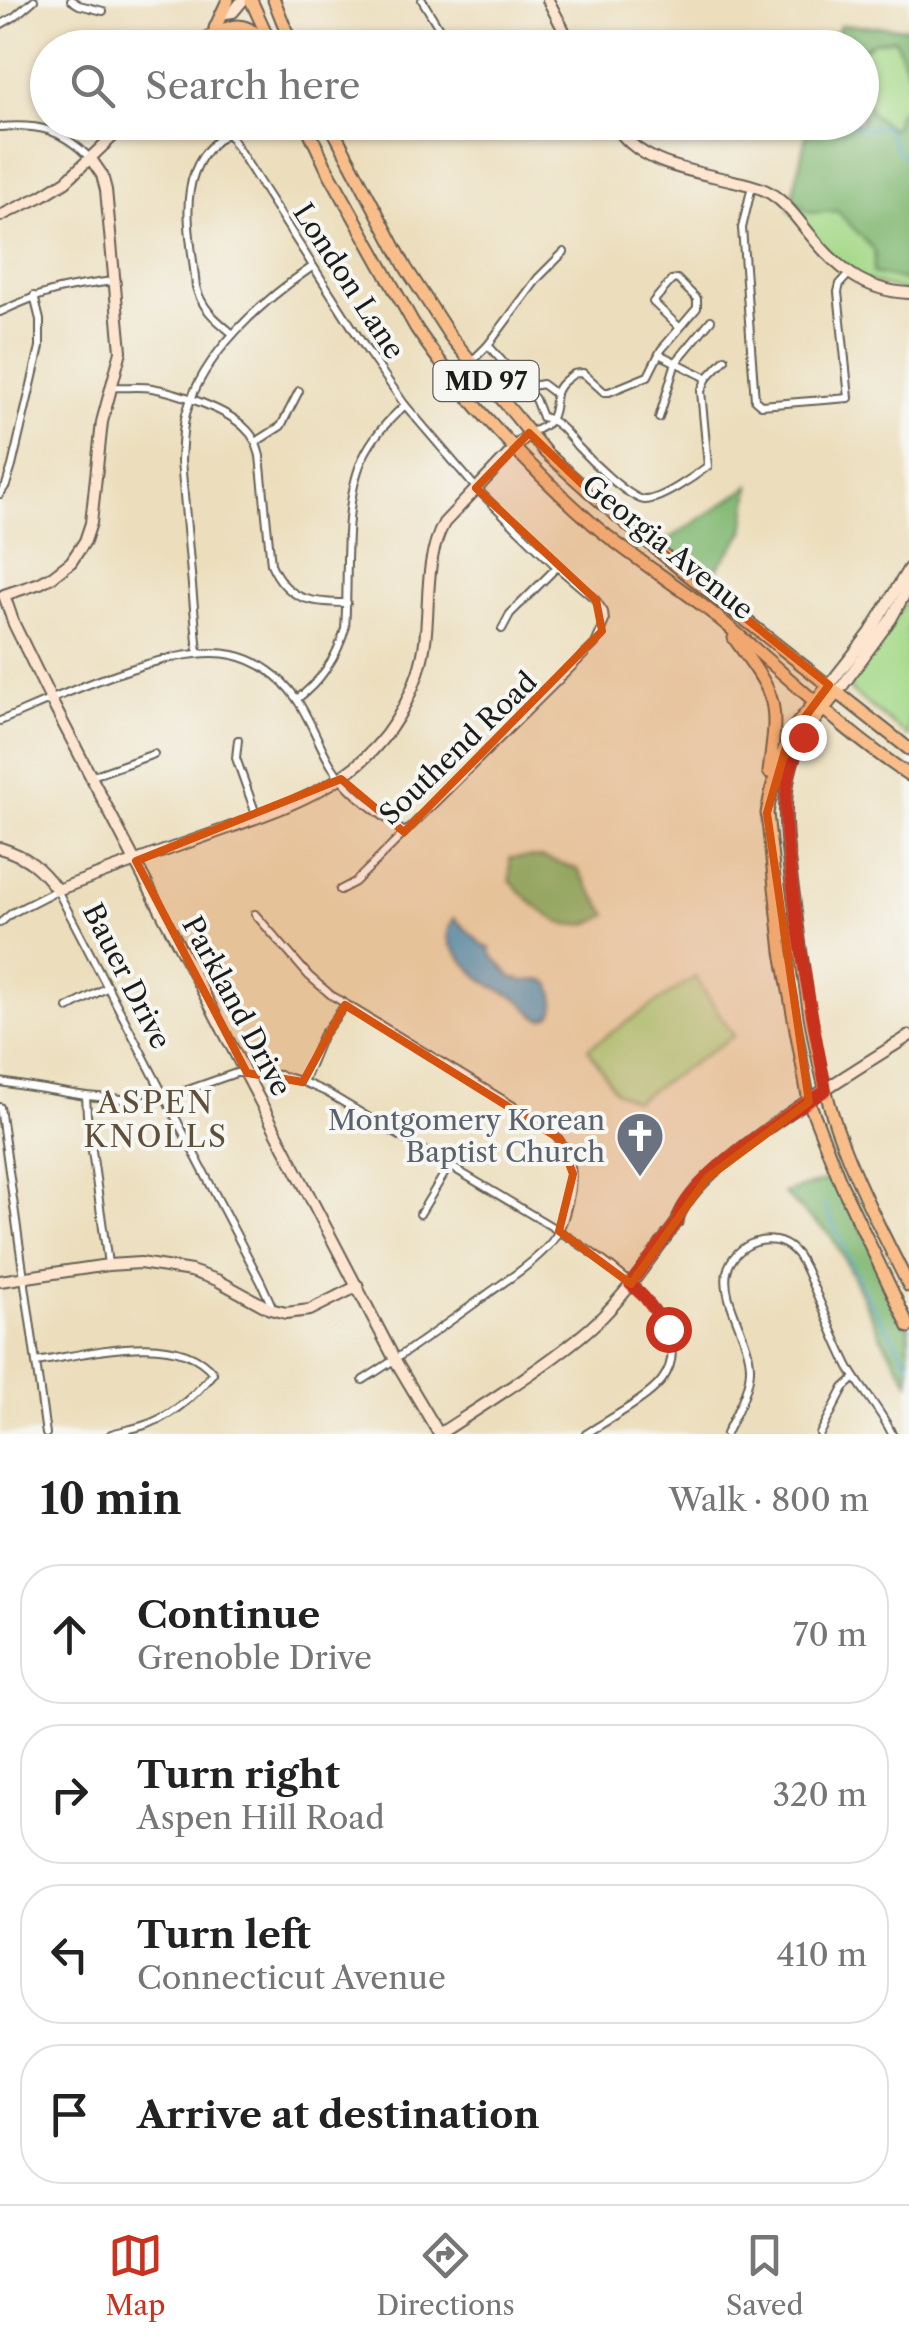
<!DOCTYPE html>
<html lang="en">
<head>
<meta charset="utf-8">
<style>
	:root { --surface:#fff; --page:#f6f6f6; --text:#222; --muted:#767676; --line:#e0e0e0; --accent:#c8321e }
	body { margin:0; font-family:"Libre Caslon Text",serif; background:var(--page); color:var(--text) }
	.stop { position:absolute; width:30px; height:30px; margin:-22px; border:8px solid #c8321e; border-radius:50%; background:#fff }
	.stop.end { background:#c8321e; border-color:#fff; box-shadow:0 2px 10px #0008 }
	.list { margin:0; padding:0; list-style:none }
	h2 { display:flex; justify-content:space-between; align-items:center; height:130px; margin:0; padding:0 40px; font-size:42px }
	h2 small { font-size:32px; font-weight:400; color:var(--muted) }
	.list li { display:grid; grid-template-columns:65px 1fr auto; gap:30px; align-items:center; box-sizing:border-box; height:140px; margin:0 20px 20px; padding:0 20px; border:2px solid var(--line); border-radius:40px }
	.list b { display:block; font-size:38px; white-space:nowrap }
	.list p { margin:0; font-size:32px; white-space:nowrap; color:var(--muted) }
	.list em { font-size:32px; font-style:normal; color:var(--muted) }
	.icon { flex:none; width:55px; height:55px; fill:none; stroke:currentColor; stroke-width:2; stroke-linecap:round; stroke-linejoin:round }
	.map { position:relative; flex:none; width:909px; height:1434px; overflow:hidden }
	.search { position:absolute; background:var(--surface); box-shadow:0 2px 8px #0004; left:30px; right:30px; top:30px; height:110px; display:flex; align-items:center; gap:25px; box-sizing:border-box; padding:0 35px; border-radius:55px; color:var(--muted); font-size:38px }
	.sheet { height:770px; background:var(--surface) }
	nav { display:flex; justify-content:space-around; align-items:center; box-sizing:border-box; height:140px; border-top:2px solid var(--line); background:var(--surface); font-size:28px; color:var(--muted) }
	nav a { display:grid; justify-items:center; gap:5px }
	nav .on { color:var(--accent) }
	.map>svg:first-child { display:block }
</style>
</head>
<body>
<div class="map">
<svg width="909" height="1434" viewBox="0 0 909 1434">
	<rect width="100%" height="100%" fill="#f6f6f2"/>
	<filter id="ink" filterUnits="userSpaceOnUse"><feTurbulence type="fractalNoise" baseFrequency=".01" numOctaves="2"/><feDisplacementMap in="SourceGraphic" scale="20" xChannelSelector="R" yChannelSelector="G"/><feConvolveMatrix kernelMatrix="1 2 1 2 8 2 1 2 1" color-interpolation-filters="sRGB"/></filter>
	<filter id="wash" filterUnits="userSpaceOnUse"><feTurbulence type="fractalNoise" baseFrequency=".0048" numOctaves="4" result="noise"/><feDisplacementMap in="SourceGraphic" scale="40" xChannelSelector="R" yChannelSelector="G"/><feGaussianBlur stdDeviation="2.25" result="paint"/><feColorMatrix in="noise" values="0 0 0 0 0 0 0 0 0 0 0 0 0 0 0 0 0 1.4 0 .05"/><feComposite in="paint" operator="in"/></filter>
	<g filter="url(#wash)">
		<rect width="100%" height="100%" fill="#ecdebc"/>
		<g fill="#a6d989" stroke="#617a52" stroke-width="2.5">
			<polygon points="909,32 909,293 848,275 788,208 817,123 862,122 862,48 840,47"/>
			<polygon points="909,597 909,737 851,691 850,682"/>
			<polygon points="695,977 734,1036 635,1101 615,1091 588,1048"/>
		</g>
		<g fill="#84b975" stroke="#506a48" stroke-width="2.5">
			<polygon points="840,25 909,28 909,75 895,39 874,42 862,50 862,48 831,47"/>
			<polygon points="862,92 871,113 891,129 896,125 897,116 909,100 909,281 873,273 875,251 837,211 809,213 792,198 809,123 862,122"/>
			<polygon points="750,486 744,532 703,587 656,548"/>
			<path d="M542 857 577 869 608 915C566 942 538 909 510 881V858Z"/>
			<polygon points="838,1177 909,1327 909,1382 881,1337 847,1264 830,1234 804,1213 784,1193"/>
		</g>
		<path fill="#58a7d2" stroke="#3a6277" stroke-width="2.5" d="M454 918 484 946 490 948 491 954 512 977 525 981 542 980 550 983C554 992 560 1014 546 1018 536 1021 528 1007 521 1001 510 993 496 990 486 982 477 976 452 950 449 941 446 932 450 926 454 918Z"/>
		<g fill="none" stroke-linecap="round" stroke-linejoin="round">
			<g stroke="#58a7d2" stroke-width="2.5">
				<polyline points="841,122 869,129 885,126 898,151 909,160"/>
				<polyline points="824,1204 867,1297 909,1363"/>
			</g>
		</g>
	</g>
	<g filter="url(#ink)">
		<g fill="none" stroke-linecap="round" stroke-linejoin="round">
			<g stroke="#656054" stroke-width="10">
				<g id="street">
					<polyline points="71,0 79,5 103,11"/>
					<polyline points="422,0 451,48"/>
					<polyline points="0,25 14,17 34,0"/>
					<polyline points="534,48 546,42"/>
					<polyline points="221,122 368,352 405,405 476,488 557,567 596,600 604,612 605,621 595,644 355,882 340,890"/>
					<path d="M0 127C40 124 61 129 90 158"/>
					<path d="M227 133C171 169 191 232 196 287 202 309 216 320 233 334"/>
					<polyline points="752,186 742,228 755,400 761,405 849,398 838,292 840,284 848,275"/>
					<path d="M0 312C44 291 65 287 113 281"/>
					<polyline points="488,345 535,399 542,417"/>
					<polyline points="659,354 707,378"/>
					<polyline points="471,362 488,345 538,278 564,252"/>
					<path d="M113 387C125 388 139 386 152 388 177 392 228 410 245 428 254 436 257 445 260 456L271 564C287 600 310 603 347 603"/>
					<polyline points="527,392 532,386 542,384 554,393"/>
					<path d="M542 417C559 421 567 434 577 446 589 459 629 499 645 500 661 500 695 476 708 466L701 391 707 378 725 359"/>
					<polyline points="659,418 676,362 711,320"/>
					<path d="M530 432C537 430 547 426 551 418 559 401 549 393 567 379 576 372 573 374 583 373L604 392H609L648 376 661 350 697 308V299L677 279 672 280 653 302 680 328"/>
					<polyline points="256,442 281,426 299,391"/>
					<polyline points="0,494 6,485 12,466 40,347 40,320 34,296"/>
					<polyline points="502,629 510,614 557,567"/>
					<path d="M198 653 181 461C182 445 182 430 186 414 203 353 262 301 312 267"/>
					<path d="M297 699C320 682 337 657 345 629 349 578 342 506 362 460 372 437 388 421 405 405"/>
					<path d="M0 721C58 697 172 642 233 655 258 660 281 677 295 697 310 718 318 743 331 765 348 793 378 812 404 832"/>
					<polyline points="238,740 236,758 257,817"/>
					<polyline points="92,776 154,754"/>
					<path d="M255 914 309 976 331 995 548 1127C575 1153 576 1176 566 1211 563 1224 558 1235 549 1245 532 1264 510 1278 489 1293 448 1323 406 1353 363 1380"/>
					<polyline points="0,923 12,913 57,890 261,1282 271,1304 270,1309"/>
					<polyline points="68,1008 108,987"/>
					<path d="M0 1082 86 1096 145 1101 165 1098 236 1073H247L280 1075 303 1082 326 1092 559 1231C599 1256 704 1323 662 1380 648 1399 607 1420 586 1434"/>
					<polyline points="303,1082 322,1036 345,1005"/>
					<polyline points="86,1096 87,1115 108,1264"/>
					<polyline points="0,1107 46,1434"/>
					<polyline points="420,1214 449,1166"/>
					<path d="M36 1362C84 1355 178 1327 213 1373 194 1397 172 1417 142 1426 132 1429 121 1431 111 1434"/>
					<path d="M726 1434C735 1414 749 1392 750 1369 751 1338 721 1302 727 1272 734 1243 772 1229 794 1251 803 1260 807 1273 812 1284 825 1312 836 1342 850 1369 863 1392 881 1410 892 1434"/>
					<polyline points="820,1434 844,1388 855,1378"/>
				</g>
			</g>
			<g stroke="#656054" stroke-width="14">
				<g id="secondary">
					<polyline points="548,0 573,48"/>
					<polyline points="226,13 233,12 243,0"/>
					<path d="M613 122C638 165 689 170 734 181 746 184 759 186 770 193 786 203 796 217 808 232 835 266 863 291 909 293"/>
					<polyline points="91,159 102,175 106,190 121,351 102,422 91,523 85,541 71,562 53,576 40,583 4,595 14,624 51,700 395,1360 439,1434"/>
					<polyline points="0,216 42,196 66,181 128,122"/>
					<polyline points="829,685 870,633 909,568"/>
					<polyline points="838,692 891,619 909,586"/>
					<path d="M0 848C28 857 40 867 57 890 108 871 158 853 209 835 303 801 383 778 418 673 435 624 419 569 444 523L529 433"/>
					<polyline points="0,1281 108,1265 140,1263 191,1271 217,1280 270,1309 286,1313 310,1310 358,1286"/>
					<path d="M439 1434C485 1404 538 1371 581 1336 620 1305 647 1262 677 1222 689 1167 858 1069 909 1036"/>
				</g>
			</g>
			<g stroke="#656054" stroke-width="15">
				<g id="primary">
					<polyline points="251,0 270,42"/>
					<polyline points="274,0 293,48"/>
					<polyline points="215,28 228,0"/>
					<path d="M208 37C238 21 247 21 269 48"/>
					<path d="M305 122 326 167 416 328C463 398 531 469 594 525 632 558 677 584 716 616 780 668 839 729 909 775"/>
					<polyline points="329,122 406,268 450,336 546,453 603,504 673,563 909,749"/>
					<path d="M734 638C777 698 779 699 769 772"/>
					<polyline points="829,685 792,730 779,762 772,788 767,813 782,952 809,1102 842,1186 909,1327"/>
					<path d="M838 692C819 713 801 735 792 763 779 806 788 855 794 900 803 972 813 1056 836 1126 855 1181 883 1234 909 1286"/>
				</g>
			</g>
			<use href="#street" stroke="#fff" stroke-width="6"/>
			<use href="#secondary" stroke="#fde5d0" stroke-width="10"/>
			<use href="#primary" stroke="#f9bd89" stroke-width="11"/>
		</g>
	</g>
	<g fill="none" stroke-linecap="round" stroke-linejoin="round" filter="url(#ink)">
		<path stroke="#c8321e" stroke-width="12" d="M668 1329 644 1297 630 1284 677 1222C685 1177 788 1115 826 1090 813 1024 801 957 793 890 789 859 783 827 786 796 788 775 794 756 803 737"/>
	</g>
	<path fill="#d4530e" fill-opacity="0.2" stroke="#d4530e" stroke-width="8" stroke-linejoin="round" d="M529 433 603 504 829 685 788 740 767 813 809 1102 707 1178 631 1284 559 1231 573 1174 560 1139 345 1005 303 1082 247 1073 136 861 341 779 404 832 602 631 596 600 476 488Z"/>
	<defs>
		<g id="church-pin" transform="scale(2.5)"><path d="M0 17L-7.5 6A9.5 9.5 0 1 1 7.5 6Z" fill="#6b7280" stroke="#f6f6f2"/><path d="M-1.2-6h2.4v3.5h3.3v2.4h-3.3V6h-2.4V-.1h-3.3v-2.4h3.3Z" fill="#fff"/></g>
	</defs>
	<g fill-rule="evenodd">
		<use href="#church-pin" x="640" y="1136"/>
	</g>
	<g text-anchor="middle" stroke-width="8" stroke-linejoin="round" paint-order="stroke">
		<rect fill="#f6f6f2" stroke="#5d5d5c" stroke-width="2.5" x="433.5" y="361" width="105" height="40" rx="8"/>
		<g font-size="25" font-weight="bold" fill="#1c1c1c">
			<text x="486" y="390">MD 97</text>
		</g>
		<g font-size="28" fill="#1c1c1c" stroke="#f6f6f2">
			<text transform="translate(349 281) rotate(57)" y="10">London Lane</text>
			<text transform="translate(668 547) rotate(39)" y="10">Georgia Avenue</text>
			<text transform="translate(458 748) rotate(-44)" y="10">Southend Road</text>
			<text transform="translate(127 976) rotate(63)" y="10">Bauer Drive</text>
			<text transform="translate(237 1006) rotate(62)" y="10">Parkland Drive</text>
		</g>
		<g font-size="28" fill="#5b616d" stroke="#f6f6f2" text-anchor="end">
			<text x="605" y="1130">Montgomery Korean<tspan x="605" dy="32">Baptist Church</tspan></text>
		</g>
		<g font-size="30" letter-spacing="2.5" fill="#5f4f38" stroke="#f6f6f2">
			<text x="156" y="1113">ASPEN<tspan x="156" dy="34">KNOLLS</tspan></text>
		</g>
	</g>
</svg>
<div class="stop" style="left:668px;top:1329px"></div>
<div class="stop end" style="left:803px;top:737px"></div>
<div class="search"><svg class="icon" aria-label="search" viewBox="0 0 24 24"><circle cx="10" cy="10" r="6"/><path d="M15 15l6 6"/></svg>Search here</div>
</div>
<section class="sheet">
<h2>10 min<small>Walk · 800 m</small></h2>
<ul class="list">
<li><svg class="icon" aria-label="ahead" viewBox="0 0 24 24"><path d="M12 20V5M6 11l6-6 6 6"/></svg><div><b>Continue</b><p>Grenoble Drive</p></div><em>70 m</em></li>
<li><svg class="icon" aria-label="right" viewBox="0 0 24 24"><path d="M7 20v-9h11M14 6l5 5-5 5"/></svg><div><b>Turn right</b><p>Aspen Hill Road</p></div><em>320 m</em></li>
<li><svg class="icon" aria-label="left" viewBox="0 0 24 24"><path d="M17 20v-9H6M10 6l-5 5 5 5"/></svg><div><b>Turn left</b><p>Connecticut Avenue</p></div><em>410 m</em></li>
<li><svg class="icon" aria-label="arrive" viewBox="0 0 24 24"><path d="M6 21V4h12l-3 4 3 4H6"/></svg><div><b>Arrive at destination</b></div></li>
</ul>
</section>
<nav>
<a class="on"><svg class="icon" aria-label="map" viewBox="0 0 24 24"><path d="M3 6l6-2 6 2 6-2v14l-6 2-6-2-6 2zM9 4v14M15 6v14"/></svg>Map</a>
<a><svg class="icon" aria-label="directions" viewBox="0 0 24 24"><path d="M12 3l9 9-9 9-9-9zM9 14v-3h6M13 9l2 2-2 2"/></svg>Directions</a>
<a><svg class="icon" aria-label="saved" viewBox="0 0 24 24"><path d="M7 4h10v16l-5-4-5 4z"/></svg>Saved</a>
</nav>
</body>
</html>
